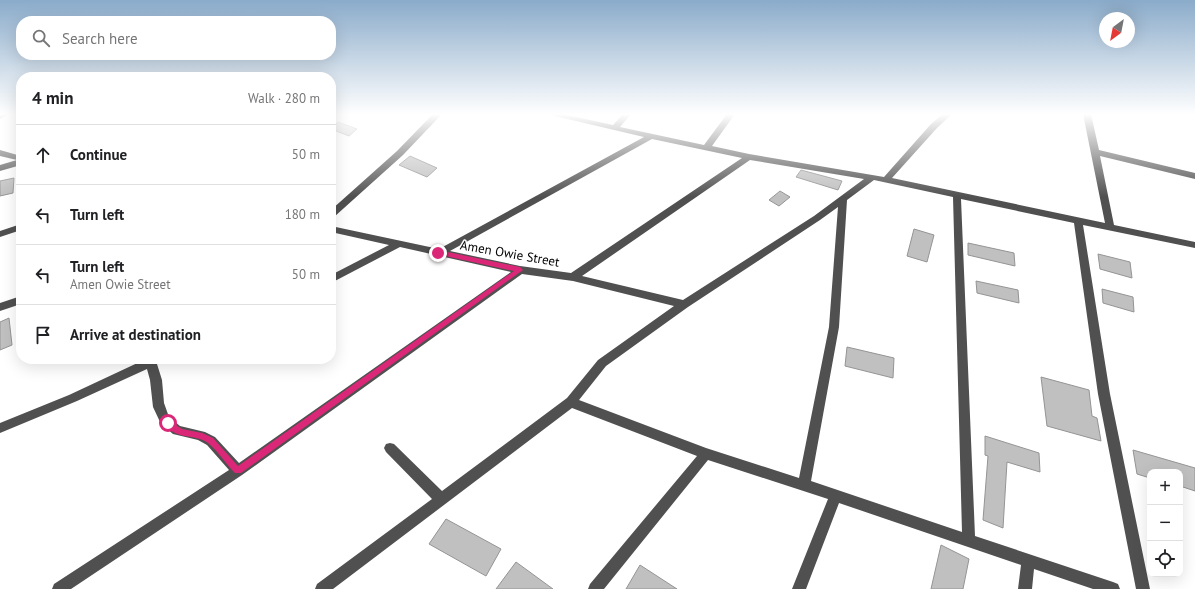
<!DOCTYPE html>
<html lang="en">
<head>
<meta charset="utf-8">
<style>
	:root { --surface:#fff; --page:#f6f6f6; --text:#202124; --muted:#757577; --line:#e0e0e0 }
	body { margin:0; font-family:"PT Sans",sans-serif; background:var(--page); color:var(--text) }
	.controls { position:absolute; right:12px; bottom:12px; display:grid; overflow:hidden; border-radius:8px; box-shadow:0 4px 16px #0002 }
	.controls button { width:36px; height:36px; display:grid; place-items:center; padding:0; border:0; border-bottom:1px solid var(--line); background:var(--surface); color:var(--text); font:20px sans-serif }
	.compass { position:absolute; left:1099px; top:12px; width:36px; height:36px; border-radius:50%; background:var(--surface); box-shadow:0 4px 16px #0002; rotate:212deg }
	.stop { position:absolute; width:12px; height:12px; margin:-9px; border:3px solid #db2777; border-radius:50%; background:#fff }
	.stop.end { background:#db2777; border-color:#fff; box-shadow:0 1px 4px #0008 }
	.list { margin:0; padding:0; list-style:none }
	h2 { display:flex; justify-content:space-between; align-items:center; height:52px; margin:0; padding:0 16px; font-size:17px }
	h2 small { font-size:13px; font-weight:400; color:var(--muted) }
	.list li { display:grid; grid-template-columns:26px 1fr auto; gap:12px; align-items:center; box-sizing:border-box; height:60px; padding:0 16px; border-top:1px solid var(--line) }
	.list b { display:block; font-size:15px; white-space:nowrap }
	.list p { margin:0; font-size:13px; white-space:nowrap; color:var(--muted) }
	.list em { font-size:13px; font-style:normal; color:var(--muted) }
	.icon { flex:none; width:22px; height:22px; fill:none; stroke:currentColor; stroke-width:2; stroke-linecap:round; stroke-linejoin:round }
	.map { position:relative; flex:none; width:1195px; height:589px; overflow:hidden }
	.search { position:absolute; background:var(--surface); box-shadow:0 4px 16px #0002; left:16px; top:16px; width:320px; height:44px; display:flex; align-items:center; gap:10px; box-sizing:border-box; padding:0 14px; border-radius:16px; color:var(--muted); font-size:15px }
	.panel { position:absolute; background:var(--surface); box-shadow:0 4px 16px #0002; left:16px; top:72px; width:320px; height:292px; border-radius:16px }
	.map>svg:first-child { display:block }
</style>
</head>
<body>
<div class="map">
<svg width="1195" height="589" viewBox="0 0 1195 589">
	<rect width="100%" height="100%" fill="#fff"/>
	<g fill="#c0c0c0" stroke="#949494">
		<polygon points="338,122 357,129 349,136 331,129"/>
		<polygon points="410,156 437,168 427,177 399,165"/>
		<polygon points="801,170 842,181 838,190 796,177"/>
		<polygon points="14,178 13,193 0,196 0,181"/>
		<polygon points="780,191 790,197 779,206 769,200"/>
		<polygon points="914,229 934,235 927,262 907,256"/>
		<polygon points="968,243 1014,253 1015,266 968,255"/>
		<polygon points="1098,254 1130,262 1132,278 1100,269"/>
		<polygon points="976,281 1018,290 1019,303 977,293"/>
		<polygon points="1102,289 1133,297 1134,312 1103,303"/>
		<polygon points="9,318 12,345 0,350 0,322"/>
		<polygon points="847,347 894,358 893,378 845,366"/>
		<polygon points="1041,377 1089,390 1092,416 1097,418 1101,441 1047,426"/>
		<polygon points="985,436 1039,453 1040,472 1007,462 1003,528 983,520 988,456 985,455"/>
		<polygon points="1133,450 1195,468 1195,491 1180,486 1180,472 1150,472 1150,478 1137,474"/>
		<polygon points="446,519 501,549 486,576 429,544"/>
		<polygon points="941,545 969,559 963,589 931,589"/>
		<polygon points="516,562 553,589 496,589"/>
		<polygon points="640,565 677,589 626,589"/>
	</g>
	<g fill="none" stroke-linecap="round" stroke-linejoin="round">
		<g fill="#505050" fill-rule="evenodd">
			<polygon points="0,114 9,114 0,119"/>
			<polygon points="331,114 338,114 331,118"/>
			<polygon points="433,114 442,114 403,155 334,217 331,218 331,210 397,151"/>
			<path d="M546 114H562L613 125 623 114H631L620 127 704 145 727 114H735L712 146 749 154 884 177 931 124 943 114H952L937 128 892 178 1105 223 1083 114H1091L1099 150 1195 173V179L1100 156 1114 225 1195 242V248L1083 225 1110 394 1150 589H1136L1098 394 1074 223 961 199 975 536 1113 582 1118 584 1120 589H1093L1034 569 1032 589H1018L1021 565 839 503 806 589H792L828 499 708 460 604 589H588L590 584 697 456 572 408 333 589H315L317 584 432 499 386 452 384 448 386 444 390 443 394 444 442 491 567 398 598 360 674 306 573 281 522 274 242 475 71 589H52L54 584 229 470 207 445 198 440 173 434 161 424 153 407 150 380 147 369 77 401 0 433V423L69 395 146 359H162L161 362 157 364 162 380 164 403 169 417 180 426 205 432 215 437 239 463 511 272 400 247 331 283V275L389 245 331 232V226L439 249 644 137ZM652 139 742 158 571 273 520 266 450 251ZM750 160 864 179 814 216 683 300 582 276ZM874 180 953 197 962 532 811 481 839 327 847 200ZM838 207 829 327 799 478 706 448 579 400 606 366 688 307 820 220Z"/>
			<polygon points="0,150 21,156 21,165 0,171 0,165 17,160 0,156"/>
			<polygon points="21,224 21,230 0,237 0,231"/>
			<polygon points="21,296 21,304 0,311 0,303"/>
		</g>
	</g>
	<linearGradient id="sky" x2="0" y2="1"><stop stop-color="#8aabca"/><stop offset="0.58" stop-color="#fff"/><stop offset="1" stop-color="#fff" stop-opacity="0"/></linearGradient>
	<rect width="1195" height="197" fill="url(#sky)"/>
	<path fill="#db2777" d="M438 250 520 267 523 270 241 473H235C226 464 218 451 208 443 195 433 174 441 165 423L168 420 182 429 202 433 213 438 238 466 514 271 436 254V251Z"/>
	<g text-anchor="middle" stroke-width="3" stroke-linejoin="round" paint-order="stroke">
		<g font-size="13" fill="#000" stroke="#fff">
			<text transform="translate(510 253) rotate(10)" y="5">Amen Owie Street</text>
		</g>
	</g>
</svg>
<div class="controls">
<button>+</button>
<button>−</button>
<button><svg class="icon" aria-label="locate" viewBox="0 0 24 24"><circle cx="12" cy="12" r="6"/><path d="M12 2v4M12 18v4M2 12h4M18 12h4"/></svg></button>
</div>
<svg class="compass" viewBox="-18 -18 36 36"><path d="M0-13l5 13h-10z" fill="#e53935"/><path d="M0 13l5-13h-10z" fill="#757577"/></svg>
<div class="stop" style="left:168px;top:423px"></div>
<div class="stop end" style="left:438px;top:253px"></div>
<div class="search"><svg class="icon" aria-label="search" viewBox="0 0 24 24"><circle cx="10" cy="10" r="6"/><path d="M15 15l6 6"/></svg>Search here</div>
<section class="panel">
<h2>4 min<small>Walk · 280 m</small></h2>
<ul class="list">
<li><svg class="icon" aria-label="ahead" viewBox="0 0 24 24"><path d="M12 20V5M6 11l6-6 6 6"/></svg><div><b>Continue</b></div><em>50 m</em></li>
<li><svg class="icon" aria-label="left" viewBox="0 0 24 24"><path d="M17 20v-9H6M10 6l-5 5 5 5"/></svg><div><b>Turn left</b></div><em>180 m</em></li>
<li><svg class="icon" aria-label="left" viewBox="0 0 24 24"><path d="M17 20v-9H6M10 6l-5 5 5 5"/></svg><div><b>Turn left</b><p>Amen Owie Street</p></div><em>50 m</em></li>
<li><svg class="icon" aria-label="arrive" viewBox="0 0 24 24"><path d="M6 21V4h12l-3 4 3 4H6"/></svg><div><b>Arrive at destination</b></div></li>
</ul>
</section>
</div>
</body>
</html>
